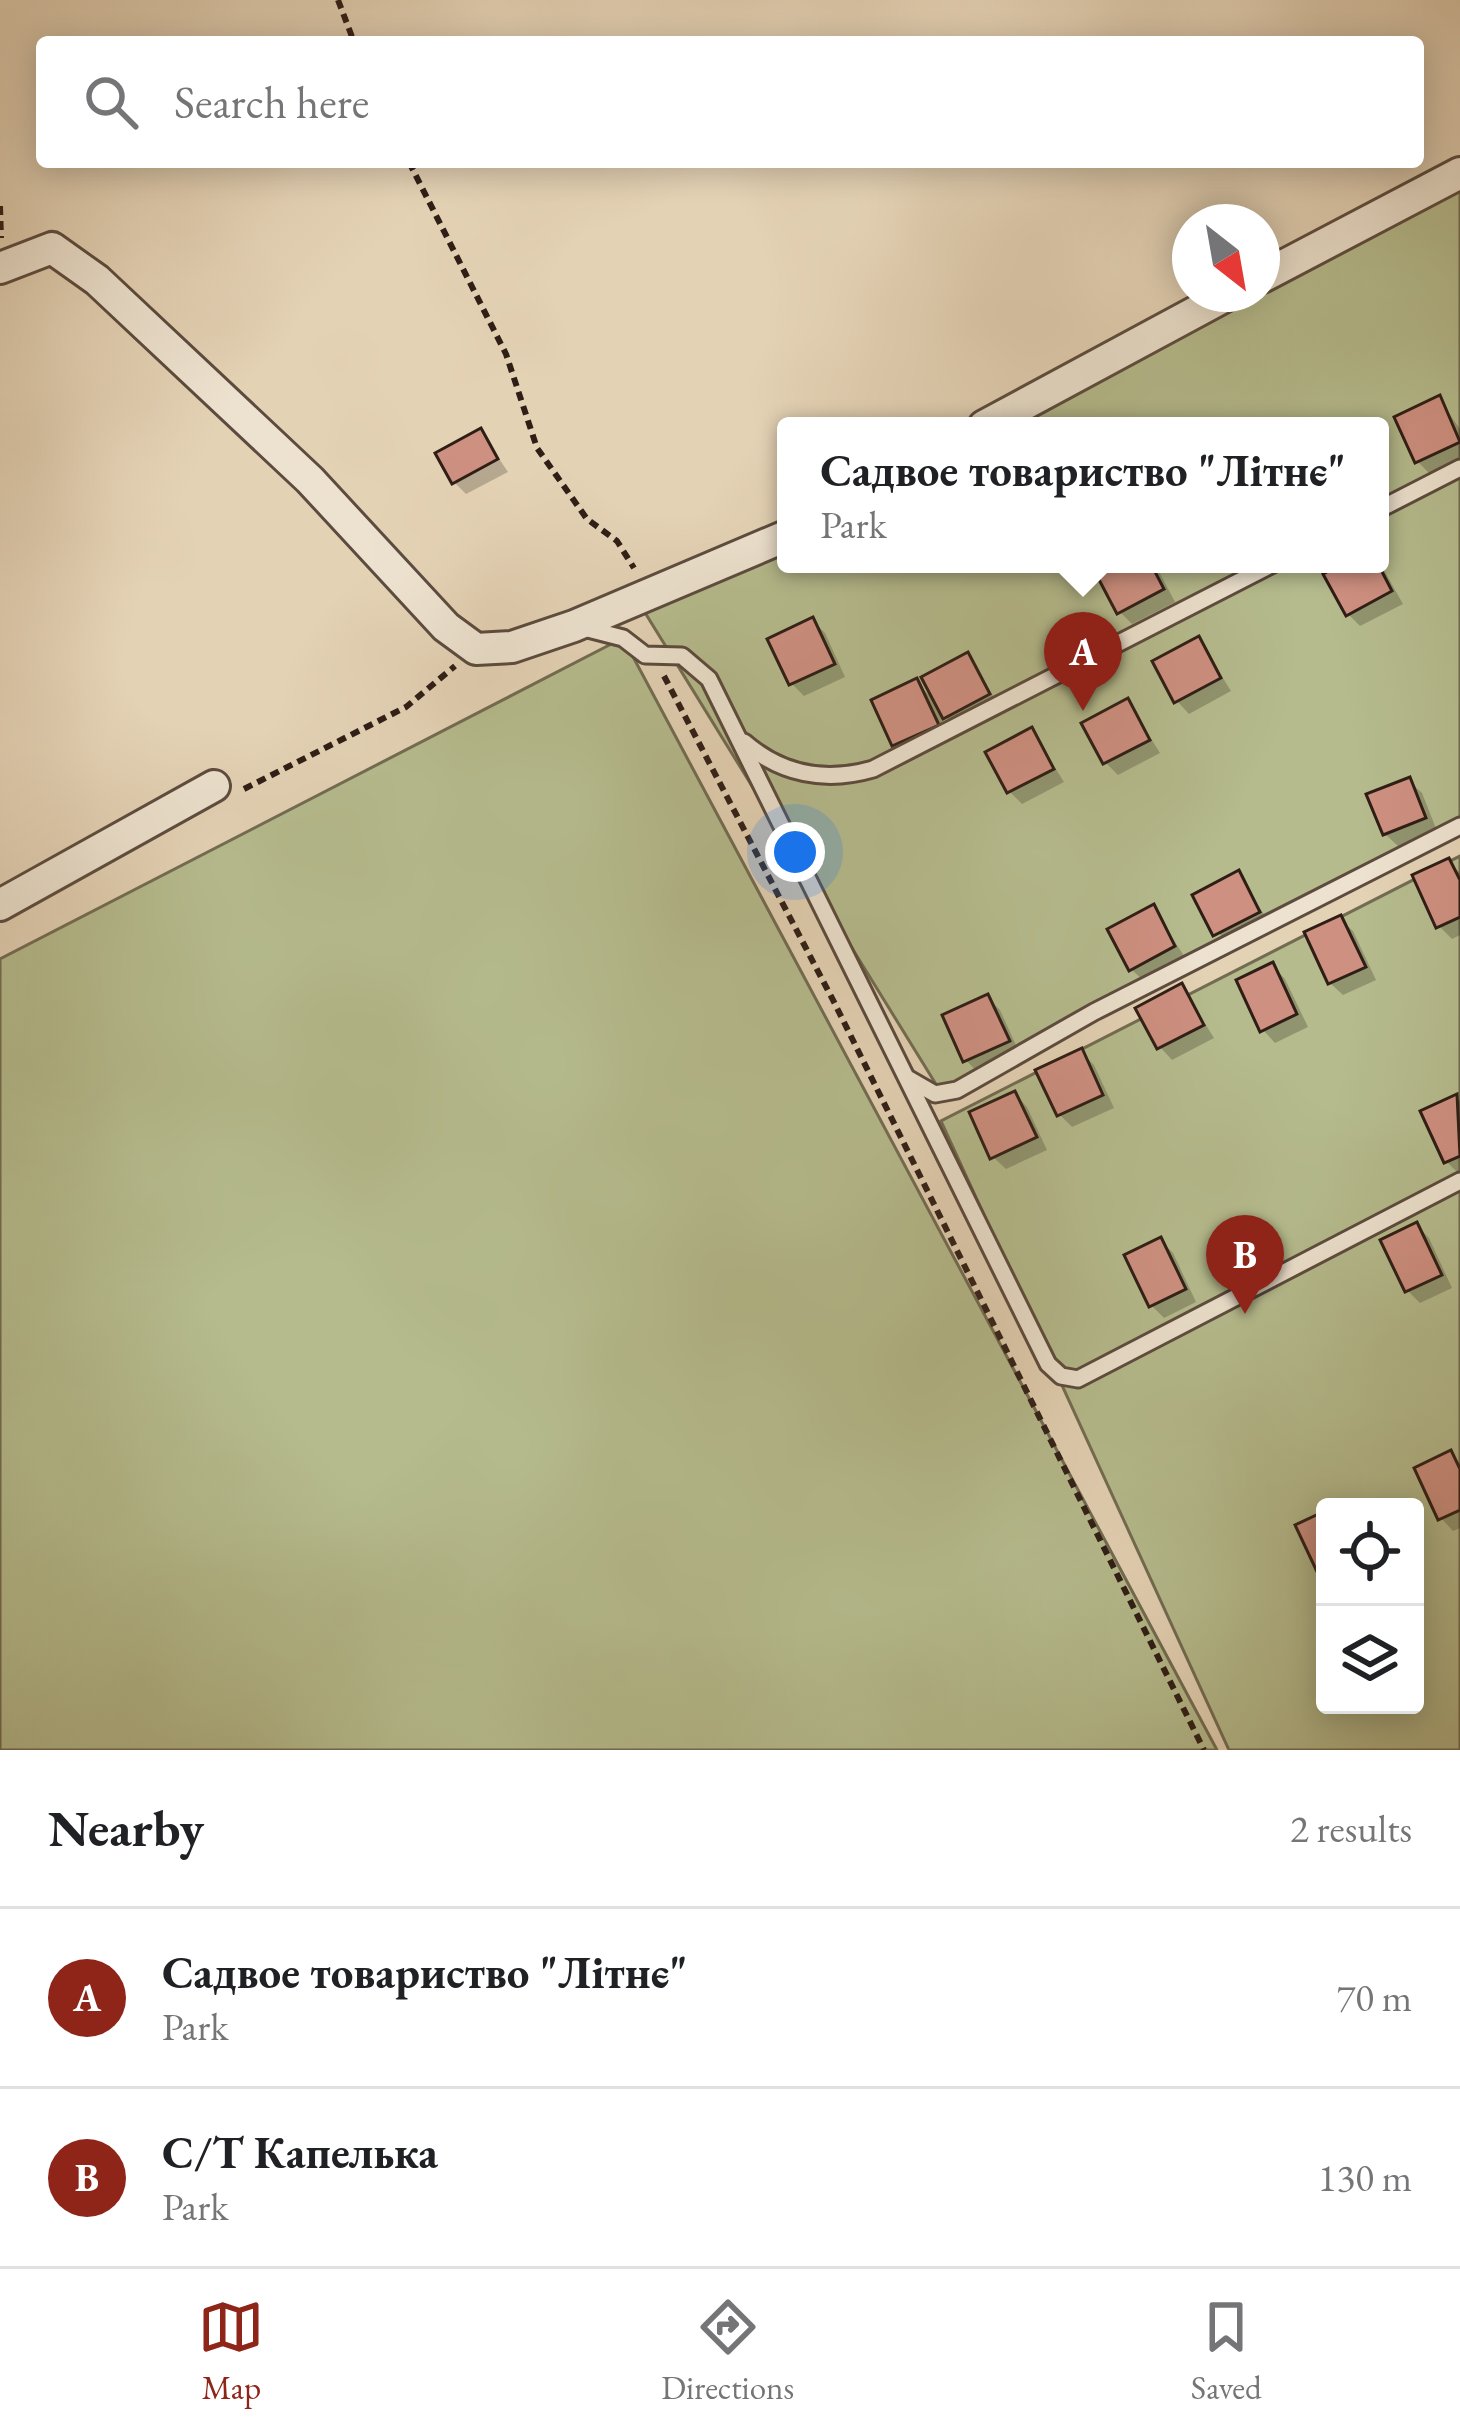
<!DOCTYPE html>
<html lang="en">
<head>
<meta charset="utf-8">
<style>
	:root { --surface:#fff; --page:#f6f6f6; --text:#202124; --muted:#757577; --line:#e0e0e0; --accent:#8f2418 }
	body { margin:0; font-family:"EB Garamond",serif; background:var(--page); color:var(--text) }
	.controls { position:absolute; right:36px; bottom:36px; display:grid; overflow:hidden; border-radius:12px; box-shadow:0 6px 30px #0003 }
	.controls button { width:108px; height:108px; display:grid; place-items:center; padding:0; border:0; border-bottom:3px solid var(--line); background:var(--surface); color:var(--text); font:60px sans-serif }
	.compass { position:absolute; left:1172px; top:204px; width:108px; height:108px; border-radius:50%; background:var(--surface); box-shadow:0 6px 30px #0003; rotate:149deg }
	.you { position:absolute; left:795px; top:852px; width:42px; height:42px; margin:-30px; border:9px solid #fff; border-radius:50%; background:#1a73e8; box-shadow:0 0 0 18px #1a73e833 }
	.badge { display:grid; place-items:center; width:78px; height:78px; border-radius:50%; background:var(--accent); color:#fff; font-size:39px; font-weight:700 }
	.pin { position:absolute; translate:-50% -99px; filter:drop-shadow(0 3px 6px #0008) }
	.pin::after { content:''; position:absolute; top:63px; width:42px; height:36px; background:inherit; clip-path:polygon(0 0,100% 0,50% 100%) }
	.popup { position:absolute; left:777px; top:417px; width:612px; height:156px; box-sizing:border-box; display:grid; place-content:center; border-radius:12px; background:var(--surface); filter:drop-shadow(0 3px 9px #0005); font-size:39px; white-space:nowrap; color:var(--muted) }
	.popup b { font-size:45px; color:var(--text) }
	.popup::after { content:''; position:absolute; left:50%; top:100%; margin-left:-24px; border:24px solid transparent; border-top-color:var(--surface) }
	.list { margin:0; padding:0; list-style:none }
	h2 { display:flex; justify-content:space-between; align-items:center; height:156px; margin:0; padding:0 48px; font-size:51px }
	h2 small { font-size:39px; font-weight:400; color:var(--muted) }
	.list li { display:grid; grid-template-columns:78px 1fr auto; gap:36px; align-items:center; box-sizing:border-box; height:180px; padding:0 48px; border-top:3px solid var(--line) }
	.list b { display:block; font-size:45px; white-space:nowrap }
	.list p { margin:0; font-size:39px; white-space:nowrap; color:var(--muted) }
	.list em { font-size:39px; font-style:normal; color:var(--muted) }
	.icon { flex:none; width:66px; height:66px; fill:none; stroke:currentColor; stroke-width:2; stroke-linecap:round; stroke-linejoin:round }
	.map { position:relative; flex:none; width:1460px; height:1750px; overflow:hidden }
	.search { position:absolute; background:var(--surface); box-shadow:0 6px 30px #0003; left:36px; right:36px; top:36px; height:132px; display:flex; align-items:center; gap:30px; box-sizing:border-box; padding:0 42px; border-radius:12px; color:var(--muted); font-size:45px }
	.sheet { height:516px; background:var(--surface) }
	nav { display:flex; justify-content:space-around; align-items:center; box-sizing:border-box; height:168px; border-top:3px solid var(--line); background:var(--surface); font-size:33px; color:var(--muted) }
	nav a { display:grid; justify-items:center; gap:6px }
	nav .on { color:var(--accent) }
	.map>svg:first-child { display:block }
</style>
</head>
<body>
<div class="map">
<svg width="1460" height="1750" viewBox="0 0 1460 1750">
	<rect width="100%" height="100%" fill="#e4d2b5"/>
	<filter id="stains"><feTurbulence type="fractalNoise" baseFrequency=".00167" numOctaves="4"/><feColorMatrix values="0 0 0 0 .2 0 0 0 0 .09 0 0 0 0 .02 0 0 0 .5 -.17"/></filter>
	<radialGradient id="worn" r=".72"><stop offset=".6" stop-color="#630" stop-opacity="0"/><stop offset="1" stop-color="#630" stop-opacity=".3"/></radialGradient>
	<g fill="#b5bb8d" stroke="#726c52" stroke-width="3" fill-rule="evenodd">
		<polygon points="1460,172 1460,823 942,1094 636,598 786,521 786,564 1380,564 1380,426 969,426 1224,294 1262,294 1262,274"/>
		<polygon points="623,638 1217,1750 0,1750 0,959"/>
		<path d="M1460 856V1750H1229L941 1121ZM1325 1507H1415V1705H1325Z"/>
	</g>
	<g fill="#0003">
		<polygon points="1439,399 1460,429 1460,460 1430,474 1417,461"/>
		<polygon points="481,432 508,472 466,494 454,482"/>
		<polygon points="1380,563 1403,604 1360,626 1348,614 1348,564"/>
		<polygon points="1116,564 1155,564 1175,602 1132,624 1120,612"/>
		<polygon points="813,621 825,633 845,677 804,696 791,683"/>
		<polygon points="1199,640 1231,691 1189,714 1177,701"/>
		<polygon points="968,656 1000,707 958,729 936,707 949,738 907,757 895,745 916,682 935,701"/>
		<polygon points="1128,702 1160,753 1118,775 1106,763"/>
		<polygon points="1032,731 1064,782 1022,804 1009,791"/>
		<polygon points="1409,781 1422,793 1437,831 1398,846 1385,834"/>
		<polygon points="1449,862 1460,873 1460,935 1452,939 1439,926"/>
		<polygon points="1238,874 1271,925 1228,947 1196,896"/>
		<polygon points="1153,908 1186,959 1144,981 1131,969"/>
		<polygon points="1340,919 1353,931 1376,980 1343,995 1330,983"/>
		<polygon points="1273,966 1285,979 1308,1027 1275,1043 1263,1030"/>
		<polygon points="1182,987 1214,1038 1172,1060 1160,1047"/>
		<polygon points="988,998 1000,1010 1020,1054 978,1073 966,1060"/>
		<polygon points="1081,1052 1094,1065 1114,1108 1072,1127 1059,1114"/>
		<polygon points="1015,1094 1027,1107 1047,1150 1006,1169 993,1157"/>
		<polygon points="1457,1097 1460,1101 1459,1174 1447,1162"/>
		<polygon points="1417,1226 1429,1238 1452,1288 1420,1303 1407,1290"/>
		<polygon points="1161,1241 1173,1253 1196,1302 1164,1318 1151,1305"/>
		<polygon points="1450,1454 1460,1463 1460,1528 1453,1531 1441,1518"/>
	</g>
	<g fill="#ce9081" stroke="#2f1e16" stroke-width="3">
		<polygon points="1440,395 1460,442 1415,463 1394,417"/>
		<polygon points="481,428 498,459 452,484 435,453"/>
		<polygon points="1110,564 1151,564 1164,589 1117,614 1095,572"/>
		<polygon points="1342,564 1378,564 1392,591 1346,616 1323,574"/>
		<polygon points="813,617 835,664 789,685 767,639"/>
		<polygon points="1199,636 1221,678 1174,703 1152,661"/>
		<polygon points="968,652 990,694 943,719 921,677"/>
		<polygon points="917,678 939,725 892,746 871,700"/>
		<polygon points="1128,698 1150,740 1103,764 1081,723"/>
		<polygon points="1032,727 1054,769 1007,793 985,752"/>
		<polygon points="1410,777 1426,818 1383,835 1366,794"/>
		<polygon points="1449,858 1460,880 1460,917 1436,928 1412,875"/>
		<polygon points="1239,870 1260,912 1213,936 1192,895"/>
		<polygon points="1154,904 1175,946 1129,971 1107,929"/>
		<polygon points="1341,915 1366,967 1328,984 1304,932"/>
		<polygon points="1273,962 1297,1014 1260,1032 1236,980"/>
		<polygon points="1182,983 1204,1025 1157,1049 1135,1008"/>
		<polygon points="988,994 1010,1041 963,1062 942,1015"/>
		<polygon points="1082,1048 1103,1095 1057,1116 1035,1070"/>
		<polygon points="1015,1091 1037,1137 990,1159 969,1112"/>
		<polygon points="1457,1094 1460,1156 1444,1163 1420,1111"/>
		<polygon points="1417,1222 1442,1275 1405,1292 1380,1240"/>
		<polygon points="1161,1237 1186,1289 1149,1307 1124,1255"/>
		<polygon points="1451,1450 1460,1469 1460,1510 1438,1520 1414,1468"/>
		<polygon points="1325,1511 1325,1575 1320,1578 1295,1525"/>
	</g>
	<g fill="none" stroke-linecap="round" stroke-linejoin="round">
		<g stroke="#5c4b3e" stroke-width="21">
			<g id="service">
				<polyline points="1380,509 1460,468"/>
				<polyline points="584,628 623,638 645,655 682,656 709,679 1048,1364 1061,1376 1078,1379 1460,1181"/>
				<path d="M744 742C781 774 825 783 873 769L1273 564"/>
				<polyline points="909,1079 935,1094 957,1090 1094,1012 1460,826"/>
			</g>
		</g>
		<g stroke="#5c4b3e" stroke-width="36">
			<g id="minor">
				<polyline points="0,268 52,248 97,280 310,480 446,627 476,649 512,647 574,626 786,536"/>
				<polyline points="1262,277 1460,173"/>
				<polyline points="984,426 1229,294"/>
				<polyline points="0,905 214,786"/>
			</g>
		</g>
		<g stroke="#2f1e16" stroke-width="6" stroke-dasharray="9 6" stroke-linecap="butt">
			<polyline points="338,0 354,42"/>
			<polyline points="409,162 506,354 537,448 587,519 617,541 634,568"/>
			<polyline points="0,206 1,238"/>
			<polyline points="664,676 834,1002 1204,1750"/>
			<polyline points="244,789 406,707 455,666"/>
		</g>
		<use href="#service" stroke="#ede2cf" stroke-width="15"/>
		<use href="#minor" stroke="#ede2cf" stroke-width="30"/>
	</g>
	<rect width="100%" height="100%" filter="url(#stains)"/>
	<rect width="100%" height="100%" fill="url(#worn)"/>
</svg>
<div class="controls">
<button><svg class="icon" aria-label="locate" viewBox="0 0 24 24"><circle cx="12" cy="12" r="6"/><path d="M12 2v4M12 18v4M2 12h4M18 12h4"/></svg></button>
<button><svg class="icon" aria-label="layers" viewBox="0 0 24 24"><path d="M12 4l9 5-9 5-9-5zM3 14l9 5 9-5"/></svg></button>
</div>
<svg class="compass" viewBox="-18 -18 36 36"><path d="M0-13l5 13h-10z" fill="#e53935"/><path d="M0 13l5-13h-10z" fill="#757577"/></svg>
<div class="you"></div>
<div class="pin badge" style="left:1083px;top:711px">A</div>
<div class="popup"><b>Садвое товариство &quot;Літнє&quot;</b>Park</div>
<div class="pin badge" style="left:1245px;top:1314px">B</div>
<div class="search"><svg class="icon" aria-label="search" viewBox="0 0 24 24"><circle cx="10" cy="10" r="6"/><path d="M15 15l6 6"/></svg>Search here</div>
</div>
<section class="sheet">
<h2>Nearby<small>2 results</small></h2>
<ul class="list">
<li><span class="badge">A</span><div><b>Садвое товариство &quot;Літнє&quot;</b><p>Park</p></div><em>70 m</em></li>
<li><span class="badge">B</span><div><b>С/Т Капелька</b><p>Park</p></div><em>130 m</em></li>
</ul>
</section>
<nav>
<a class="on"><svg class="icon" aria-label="map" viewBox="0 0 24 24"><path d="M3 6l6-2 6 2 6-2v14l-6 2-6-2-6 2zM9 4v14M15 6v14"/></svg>Map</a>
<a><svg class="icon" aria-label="directions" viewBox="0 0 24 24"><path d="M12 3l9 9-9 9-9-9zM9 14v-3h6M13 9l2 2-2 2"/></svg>Directions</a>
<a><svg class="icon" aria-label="saved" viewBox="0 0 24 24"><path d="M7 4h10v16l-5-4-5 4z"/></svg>Saved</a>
</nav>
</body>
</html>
